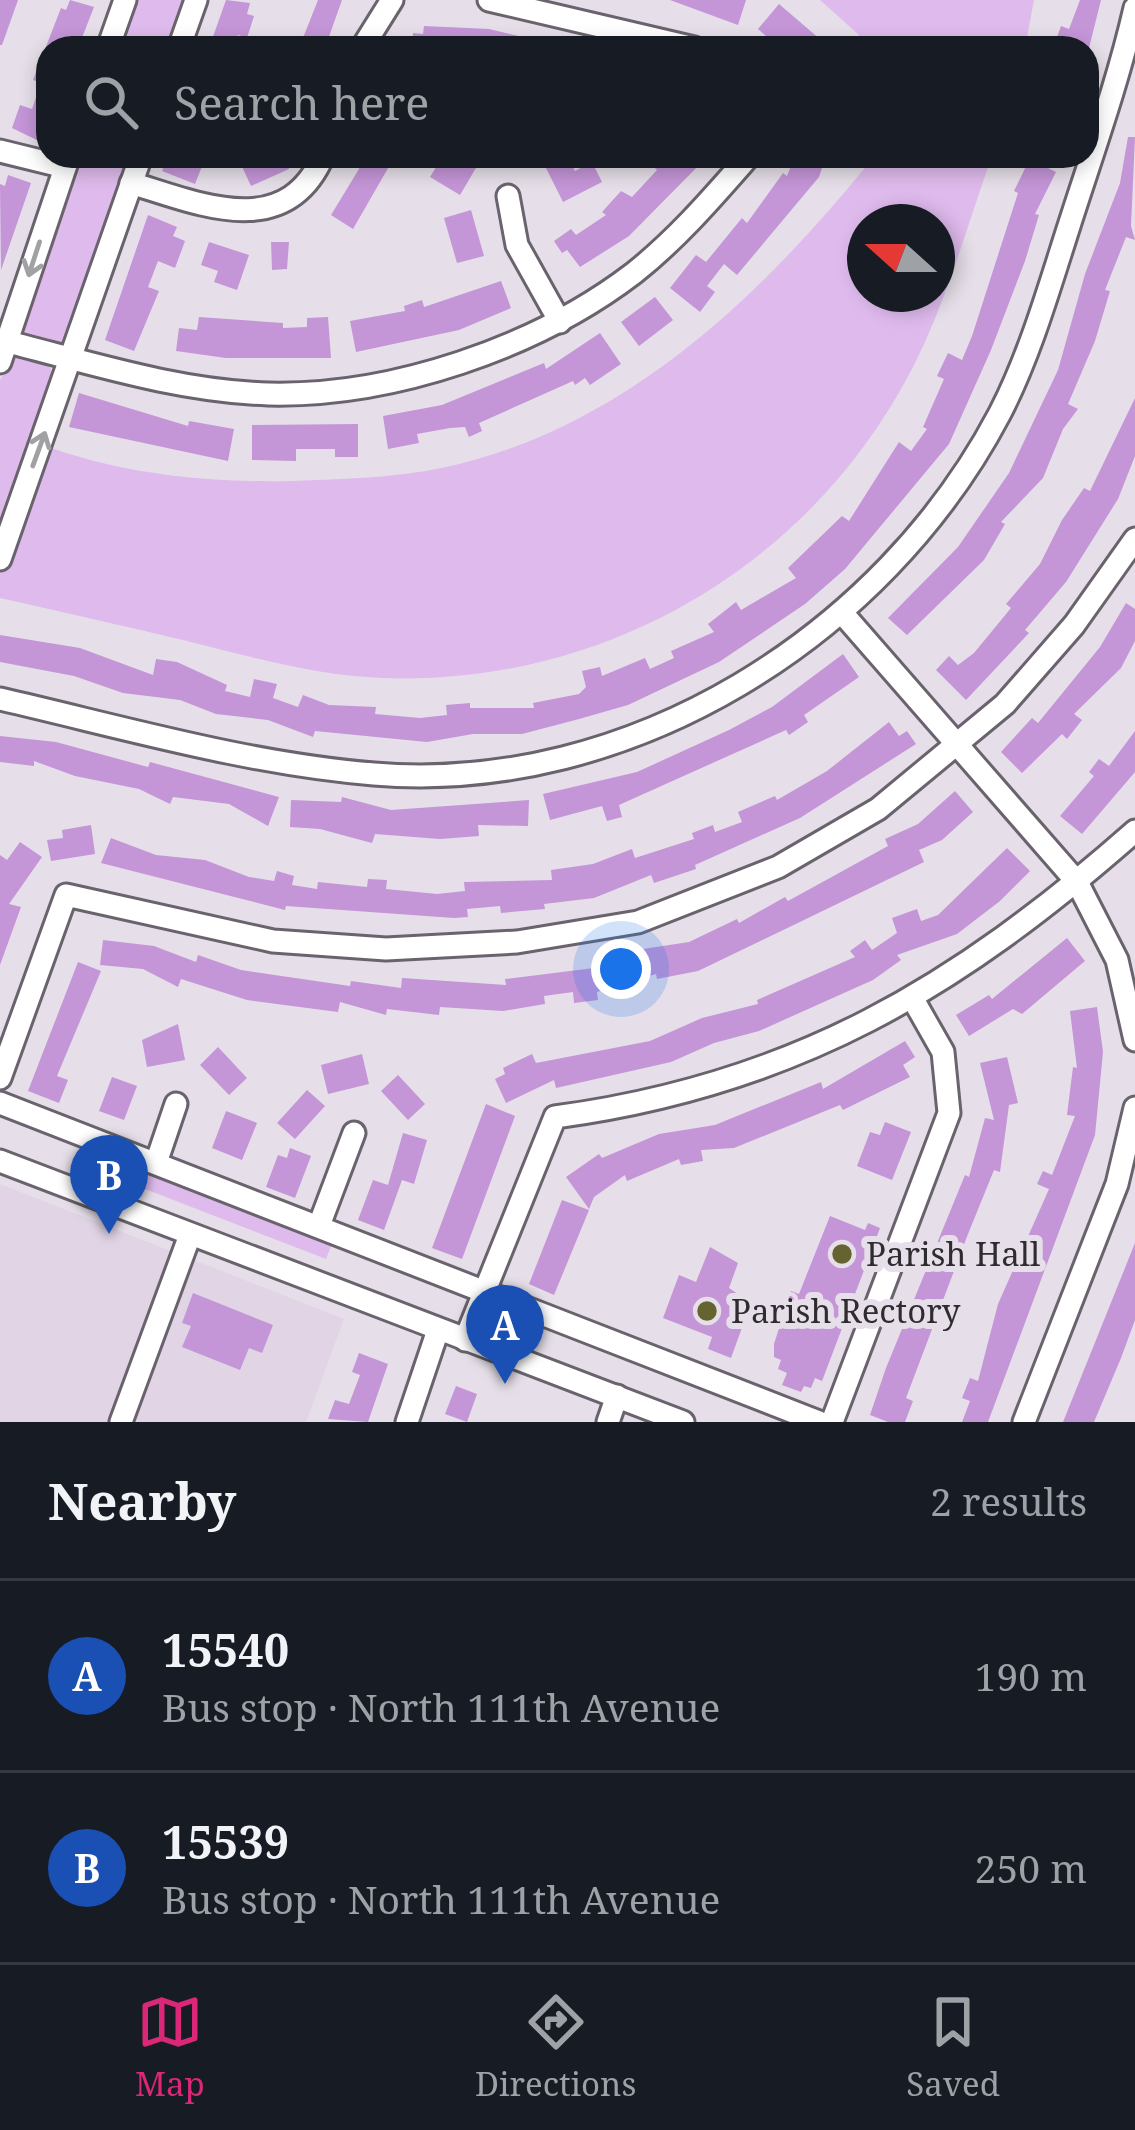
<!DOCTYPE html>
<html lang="en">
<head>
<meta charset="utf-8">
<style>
	:root { --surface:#171b24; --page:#20242c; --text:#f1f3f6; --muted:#9ea1a6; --line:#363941; --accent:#db2777 }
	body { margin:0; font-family:"Noto Serif",serif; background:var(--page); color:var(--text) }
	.compass { position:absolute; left:847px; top:204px; width:108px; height:108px; border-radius:50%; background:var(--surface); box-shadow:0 6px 18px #0003; rotate:291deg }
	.you { position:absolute; left:621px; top:969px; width:42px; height:42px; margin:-30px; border:9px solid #fff; border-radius:50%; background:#1a73e8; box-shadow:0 0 0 18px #1a73e833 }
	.badge { display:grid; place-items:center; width:78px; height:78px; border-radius:50%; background:var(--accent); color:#fff; font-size:39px; font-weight:700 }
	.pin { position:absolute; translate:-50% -99px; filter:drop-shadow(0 3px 6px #0008) }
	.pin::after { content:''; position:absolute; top:63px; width:42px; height:36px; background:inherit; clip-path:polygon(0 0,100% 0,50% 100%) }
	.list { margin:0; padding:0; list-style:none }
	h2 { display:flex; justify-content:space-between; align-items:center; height:156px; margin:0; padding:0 48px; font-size:51px }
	h2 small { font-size:39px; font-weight:400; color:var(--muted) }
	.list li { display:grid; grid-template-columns:78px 1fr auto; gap:36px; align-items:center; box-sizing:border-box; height:192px; padding:0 48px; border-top:3px solid var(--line) }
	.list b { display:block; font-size:45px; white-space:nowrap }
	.list p { margin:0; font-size:39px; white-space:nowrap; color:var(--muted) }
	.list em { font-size:39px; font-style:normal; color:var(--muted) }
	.icon { flex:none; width:66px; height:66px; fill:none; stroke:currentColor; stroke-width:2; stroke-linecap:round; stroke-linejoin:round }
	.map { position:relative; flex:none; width:1135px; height:1422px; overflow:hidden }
	.search { position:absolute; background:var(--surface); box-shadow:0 6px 18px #0003; left:36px; right:36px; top:36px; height:132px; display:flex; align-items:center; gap:30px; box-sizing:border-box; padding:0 42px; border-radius:36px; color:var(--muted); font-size:45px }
	.sheet { height:540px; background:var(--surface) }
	nav { display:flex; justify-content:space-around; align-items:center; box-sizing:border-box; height:168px; border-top:3px solid var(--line); background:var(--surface); font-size:33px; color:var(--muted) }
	nav a { display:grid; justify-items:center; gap:6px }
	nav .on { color:var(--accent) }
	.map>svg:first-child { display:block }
</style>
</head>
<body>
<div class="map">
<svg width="1135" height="1422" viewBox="0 0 1135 1422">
	<rect width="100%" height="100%" fill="#e6dfe9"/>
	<polygon fill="#e0d4e5" points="0,1184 344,1319 306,1422 0,1422"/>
	<g fill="#dfbbed" fill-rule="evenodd">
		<polygon points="135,0 187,0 169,48 118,48"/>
		<polygon points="820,0 1034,0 1025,48 860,48 859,35"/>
		<polygon points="80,156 132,156 66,339 57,345 29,340 20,329 22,321"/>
		<path d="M867 156H992C967 226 946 303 912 369 810 566 605 686 383 678 317 676 251 657 187 641 125 626 62 612 0 598V559L41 444C118 474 210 483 292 481 343 479 396 478 446 467 623 428 758 299 868 164ZM865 222H937V294H865Z"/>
		<polygon points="21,357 50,367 54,379 0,529 0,380 11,360"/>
		<polygon points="102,1152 333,1241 326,1259 96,1170"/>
	</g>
	<g fill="#c495d7">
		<polygon points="0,0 18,0 2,45 0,45"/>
		<polygon points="70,0 94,7 78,48 48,48 45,144 12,128 20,105 32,109 41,83 33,80 61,8 66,10"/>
		<polygon points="226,0 250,3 247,14 254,16 247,38 238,35 233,48 209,48"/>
		<polygon points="318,0 342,0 325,48 299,48"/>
		<polygon points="670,0 746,0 738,25"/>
		<polygon points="1080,0 1101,0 1089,48 1053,48 1061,26 1069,29"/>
		<polygon points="779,4 821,40 815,48 780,48 758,29"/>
		<polygon points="424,26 489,29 548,43 548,48 412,48 413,33 423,34"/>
		<polygon points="1128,137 1135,137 1131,226 1135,240 1126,237 1105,290 1110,291 1095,341 1068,404 1078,409 1063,429 1043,478 1001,522 1005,524 984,560 907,635 888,618 958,547 1009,473 1058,370 1085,274 1120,183"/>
		<polygon points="168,156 206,156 195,184 162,171"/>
		<polygon points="248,156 283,156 289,169 251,186 239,160"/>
		<polygon points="359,156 395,156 353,229 331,215 359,169"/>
		<polygon points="443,156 453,161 456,156 483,156 460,195 430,177"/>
		<polygon points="554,156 567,156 575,171 592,162 602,182 563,202 543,162"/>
		<polygon points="657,156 708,156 629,236 580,267 567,250 562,253 554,241 571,229 576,235 606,215 602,212 621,191 632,197 657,170 650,163"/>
		<polygon points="795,156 826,156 819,177 737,275 724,264 707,286 715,292 700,312 670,288 696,255 706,262 742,218 747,223 783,173 787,176"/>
		<polygon points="1031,156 1052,156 1048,168 1056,172 1035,214 1039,215 1025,261 991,350 949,444 845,569 805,604 719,662 628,705 579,719 522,734 473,734 427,742 315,731 313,737 268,720 216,714 180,700 123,693 74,676 0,662 0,635 80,648 153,675 156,659 177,662 227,685 225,691 250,697 254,679 277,684 273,698 298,707 303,695 329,705 376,707 375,714 420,718 447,715 446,705 470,703 470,708 534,708 533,703 579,694 586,687 582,671 600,667 602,676 645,658 650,669 674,658 671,651 714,632 708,624 736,602 741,610 796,578 788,568 842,516 849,521 899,442 911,451 927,429 923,427 944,379 937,376 948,353 962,360 972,336 1018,193 1014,191"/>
		<polygon points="8,175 31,183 1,270 0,184 5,186"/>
		<polygon points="471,210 484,256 457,263 444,218"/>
		<polygon points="148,215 177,227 173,236 185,241 175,268 158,261 148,287 159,291 134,351 105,340"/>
		<polygon points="209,242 249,255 237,290 214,282 218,271 201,265"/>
		<polygon points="271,242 289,242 287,269 272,270"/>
		<polygon points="501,281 511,308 459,330 356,352 350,321 405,311 404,306 422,300 424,307"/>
		<polygon points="655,297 673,320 639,346 621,322"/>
		<polygon points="199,317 283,323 283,328 307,327 307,318 328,317 331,358 226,358 176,351 179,328 197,330"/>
		<polygon points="600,333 621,364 590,385 585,378 575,385 573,381 479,423 482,431 469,437 465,427 450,428 417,434 419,443 388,449 383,416 442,405 544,363 546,369"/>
		<polygon points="79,393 188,426 189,421 234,429 228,461 69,427"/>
		<polygon points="1135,398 1135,456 1118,499 1066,582 1025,630 1029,633 966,700 936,670 949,656 958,665 974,653 1011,608 1006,604 1040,564 1062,520 1084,488 1090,491"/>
		<polygon points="358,424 358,457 335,457 335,449 296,449 296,461 252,460 252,425"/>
		<polygon points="1126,603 1135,609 1135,641 1121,668 1074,714 1082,720 1067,739 1062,734 1022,773 1001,752 1032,718 1038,723 1100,647"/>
		<polygon points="843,654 859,677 804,715 808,722 789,735 786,730 619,805 622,817 607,821 602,806 550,820 543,794 637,772 729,730 772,707"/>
		<polygon points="889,722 899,736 907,731 916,744 800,818 695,865 696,869 654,883 651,875 594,898 544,904 545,909 501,913 500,906 467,909 468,917 454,918 286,906 285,910 101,863 111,838 156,855 205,860 249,877 274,881 277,871 294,876 292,885 317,889 318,882 367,887 368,879 387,880 386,889 437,894 465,891 464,882 552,880 551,870 593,864 632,849 635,858 694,839 692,833 713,825 715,832 742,822 738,812 775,796 777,800 827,771"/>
		<polygon points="1135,731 1135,772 1082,834 1060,816 1094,776 1089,772 1099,759 1109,766"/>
		<polygon points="0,736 56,742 148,767 150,762 279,797 268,826 229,804 173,797 170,804 139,789 75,776 34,761 34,766 0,762"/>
		<polygon points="955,791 973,812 942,840 919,850 924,862 698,971 657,979 656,974 597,992 598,1000 574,1003 573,992 544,996 545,1004 503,1011 440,1007 439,1015 387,1009 386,1015 340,1002 338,1012 247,1000 181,979 178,987 143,969 100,965 103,940 154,946 196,962 198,955 241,970 350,986 351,981 401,988 402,978 506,985 505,979 602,967 600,961 643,949 689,942 737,919 739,923 785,897 788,901 888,846 885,839 918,824"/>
		<polygon points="342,797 391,810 529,800 528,826 478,825 479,836 440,839 375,834 372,843 320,829 290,827 291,800 341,802"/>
		<polygon points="91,825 95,854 51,861 47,840 63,838 62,830"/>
		<polygon points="20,842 42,857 9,904 21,907 0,965 0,855 7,860"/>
		<polygon points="1007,848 1030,871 1000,901 957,934 897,955 901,960 873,980 759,1031 714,1043 671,1062 556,1088 554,1080 506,1103 495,1079 505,1074 503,1068 532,1054 536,1063 650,1041 702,1018 758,1004 757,1000 855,957 850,951 865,940 872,950 897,933 892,918 917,909 921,921 938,915"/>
		<polygon points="1067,938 1085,961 1022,1014 1013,1009 969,1036 956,1015 989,995 992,999"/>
		<polygon points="78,962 101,971 57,1076 68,1080 59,1103 28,1091"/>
		<polygon points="1097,1007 1103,1052 1095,1135 988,1422 962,1422 970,1401 962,1398 970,1378 978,1381 998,1304 1049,1189 1037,1184 1043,1171 1052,1175 1075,1116 1067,1115 1073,1067 1077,1068 1070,1011"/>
		<polygon points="178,1024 185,1060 147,1067 142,1040"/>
		<polygon points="905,1041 915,1057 903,1065 910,1077 843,1110 840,1105 734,1148 701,1150 703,1161 681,1165 679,1159 627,1181 625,1175 594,1197 589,1209 566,1177 599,1154 602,1158 659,1134 715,1125 821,1082 823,1089"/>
		<polygon points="218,1047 247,1078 229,1095 200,1065"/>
		<polygon points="362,1054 369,1084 328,1094 321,1065"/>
		<polygon points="1007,1057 1018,1103 1009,1105 1000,1172 994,1170 968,1234 906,1398 913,1401 905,1422 888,1422 870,1415 886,1368 965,1175 969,1177 985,1118 994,1120 980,1063"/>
		<polygon points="398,1075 425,1104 408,1120 381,1091"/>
		<polygon points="112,1077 137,1086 124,1120 99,1111"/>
		<polygon points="307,1090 325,1106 295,1139 277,1123"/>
		<polygon points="486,1104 515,1116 462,1259 432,1248"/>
		<polygon points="226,1111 257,1123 242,1160 212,1148"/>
		<polygon points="885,1122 911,1132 892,1180 857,1166 870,1132 880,1135"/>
		<polygon points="403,1133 427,1140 414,1184 402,1180 384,1230 358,1220 373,1180 388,1185"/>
		<polygon points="290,1148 311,1156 295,1198 266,1187 278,1155 287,1158"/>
		<polygon points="562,1200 589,1210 554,1295 529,1284"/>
		<polygon points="830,1216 865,1230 868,1223 880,1228 822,1381 815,1378 811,1388 804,1386 801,1392 782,1385 787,1373 778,1369 781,1360 774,1357 774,1344 791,1291 799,1294"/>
		<polygon points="1135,1243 1135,1320 1121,1358 1094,1422 1063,1422"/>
		<polygon points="710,1247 738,1263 729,1288 751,1303 731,1358 708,1349 712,1337 663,1318 679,1275 696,1282"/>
		<polygon points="193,1293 273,1325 262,1353 249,1348 240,1370 182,1347 191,1326 182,1323"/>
		<polygon points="359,1353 388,1364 368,1422 328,1419 335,1400 349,1404 360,1375 352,1372"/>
		<polygon points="456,1386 477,1394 467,1422 445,1414"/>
	</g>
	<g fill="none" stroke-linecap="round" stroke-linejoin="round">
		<g stroke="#6a636d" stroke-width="27">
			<g id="minor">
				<polyline points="489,0 694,48"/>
				<polyline points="108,48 125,0"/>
				<polyline points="179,48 196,0"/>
				<polyline points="362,48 392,0"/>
				<polyline points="0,151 65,167"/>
				<path d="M131 183C200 204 285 242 323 156"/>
				<polyline points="508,196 517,245 560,322"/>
				<path d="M0 340C88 362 176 391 268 394 391 397 536 348 634 273 677 239 713 197 749 156"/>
				<polyline points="0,362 69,156"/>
				<polyline points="0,559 141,156"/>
				<polyline points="844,615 1077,882 1117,960 1135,1040"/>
				<path d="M0 699C122 727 249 764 374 774 630 795 883 636 1000 413 1030 355 1049 288 1069 226 1092 154 1118 82 1135 8"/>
				<polyline points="0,1078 66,895 273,941 386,949 517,942 638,922 778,867 878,809 1005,704 1074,625 1135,539"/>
				<polyline points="0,1103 819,1422"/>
				<polyline points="157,1160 176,1104"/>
				<polyline points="0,1161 683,1422"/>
				<polyline points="320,1223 354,1133"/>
				<path d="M465 1340 555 1117C794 1085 957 988 1135 831"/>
				<polyline points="121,1422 190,1235"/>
				<polyline points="407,1422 438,1330"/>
				<polyline points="608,1422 617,1396"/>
				<polyline points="832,1422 949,1113 943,1052 914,1001"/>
				<polyline points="1024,1422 1117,1184 1135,1108"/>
			</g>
		</g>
		<use href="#minor" stroke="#fff" stroke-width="21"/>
	</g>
	<defs><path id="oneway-shaft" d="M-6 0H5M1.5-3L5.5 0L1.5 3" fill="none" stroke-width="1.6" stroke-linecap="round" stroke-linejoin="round" transform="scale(3)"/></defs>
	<g stroke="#a1a0a2">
		<use href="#oneway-shaft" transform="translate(34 259) rotate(108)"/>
		<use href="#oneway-shaft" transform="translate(39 449) rotate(-70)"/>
	</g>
	<g fill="#65632f" stroke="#e6dfe9" stroke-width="4.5">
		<circle cx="842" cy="1254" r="12"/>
		<circle cx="707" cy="1311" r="12"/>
	</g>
	<g text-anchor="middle" stroke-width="12" stroke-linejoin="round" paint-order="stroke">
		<g font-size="33" fill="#2f2c30" stroke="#e6dfe9" text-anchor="start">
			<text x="866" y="1266">Parish Hall</text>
			<text x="731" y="1323">Parish Rectory</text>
		</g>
	</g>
</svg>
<svg class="compass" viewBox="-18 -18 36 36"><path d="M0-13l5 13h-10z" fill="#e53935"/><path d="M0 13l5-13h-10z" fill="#9ea1a6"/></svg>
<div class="you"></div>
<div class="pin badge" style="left:505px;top:1384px;background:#1a4fb4">A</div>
<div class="pin badge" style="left:109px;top:1234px;background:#1a4fb4">B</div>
<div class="search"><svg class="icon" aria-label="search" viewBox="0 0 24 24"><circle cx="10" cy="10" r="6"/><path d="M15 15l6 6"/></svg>Search here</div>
</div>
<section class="sheet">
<h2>Nearby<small>2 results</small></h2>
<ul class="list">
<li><span class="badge" style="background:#1a4fb4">A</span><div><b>15540</b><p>Bus stop · North 111th Avenue</p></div><em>190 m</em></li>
<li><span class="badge" style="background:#1a4fb4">B</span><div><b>15539</b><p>Bus stop · North 111th Avenue</p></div><em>250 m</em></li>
</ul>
</section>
<nav>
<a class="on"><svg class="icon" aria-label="map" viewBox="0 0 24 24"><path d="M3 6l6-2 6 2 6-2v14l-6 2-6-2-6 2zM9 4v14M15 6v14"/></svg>Map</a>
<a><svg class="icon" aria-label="directions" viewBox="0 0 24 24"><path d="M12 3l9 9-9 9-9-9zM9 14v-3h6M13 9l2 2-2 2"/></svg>Directions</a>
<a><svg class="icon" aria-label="saved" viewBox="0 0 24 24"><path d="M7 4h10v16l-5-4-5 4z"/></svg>Saved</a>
</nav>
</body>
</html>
